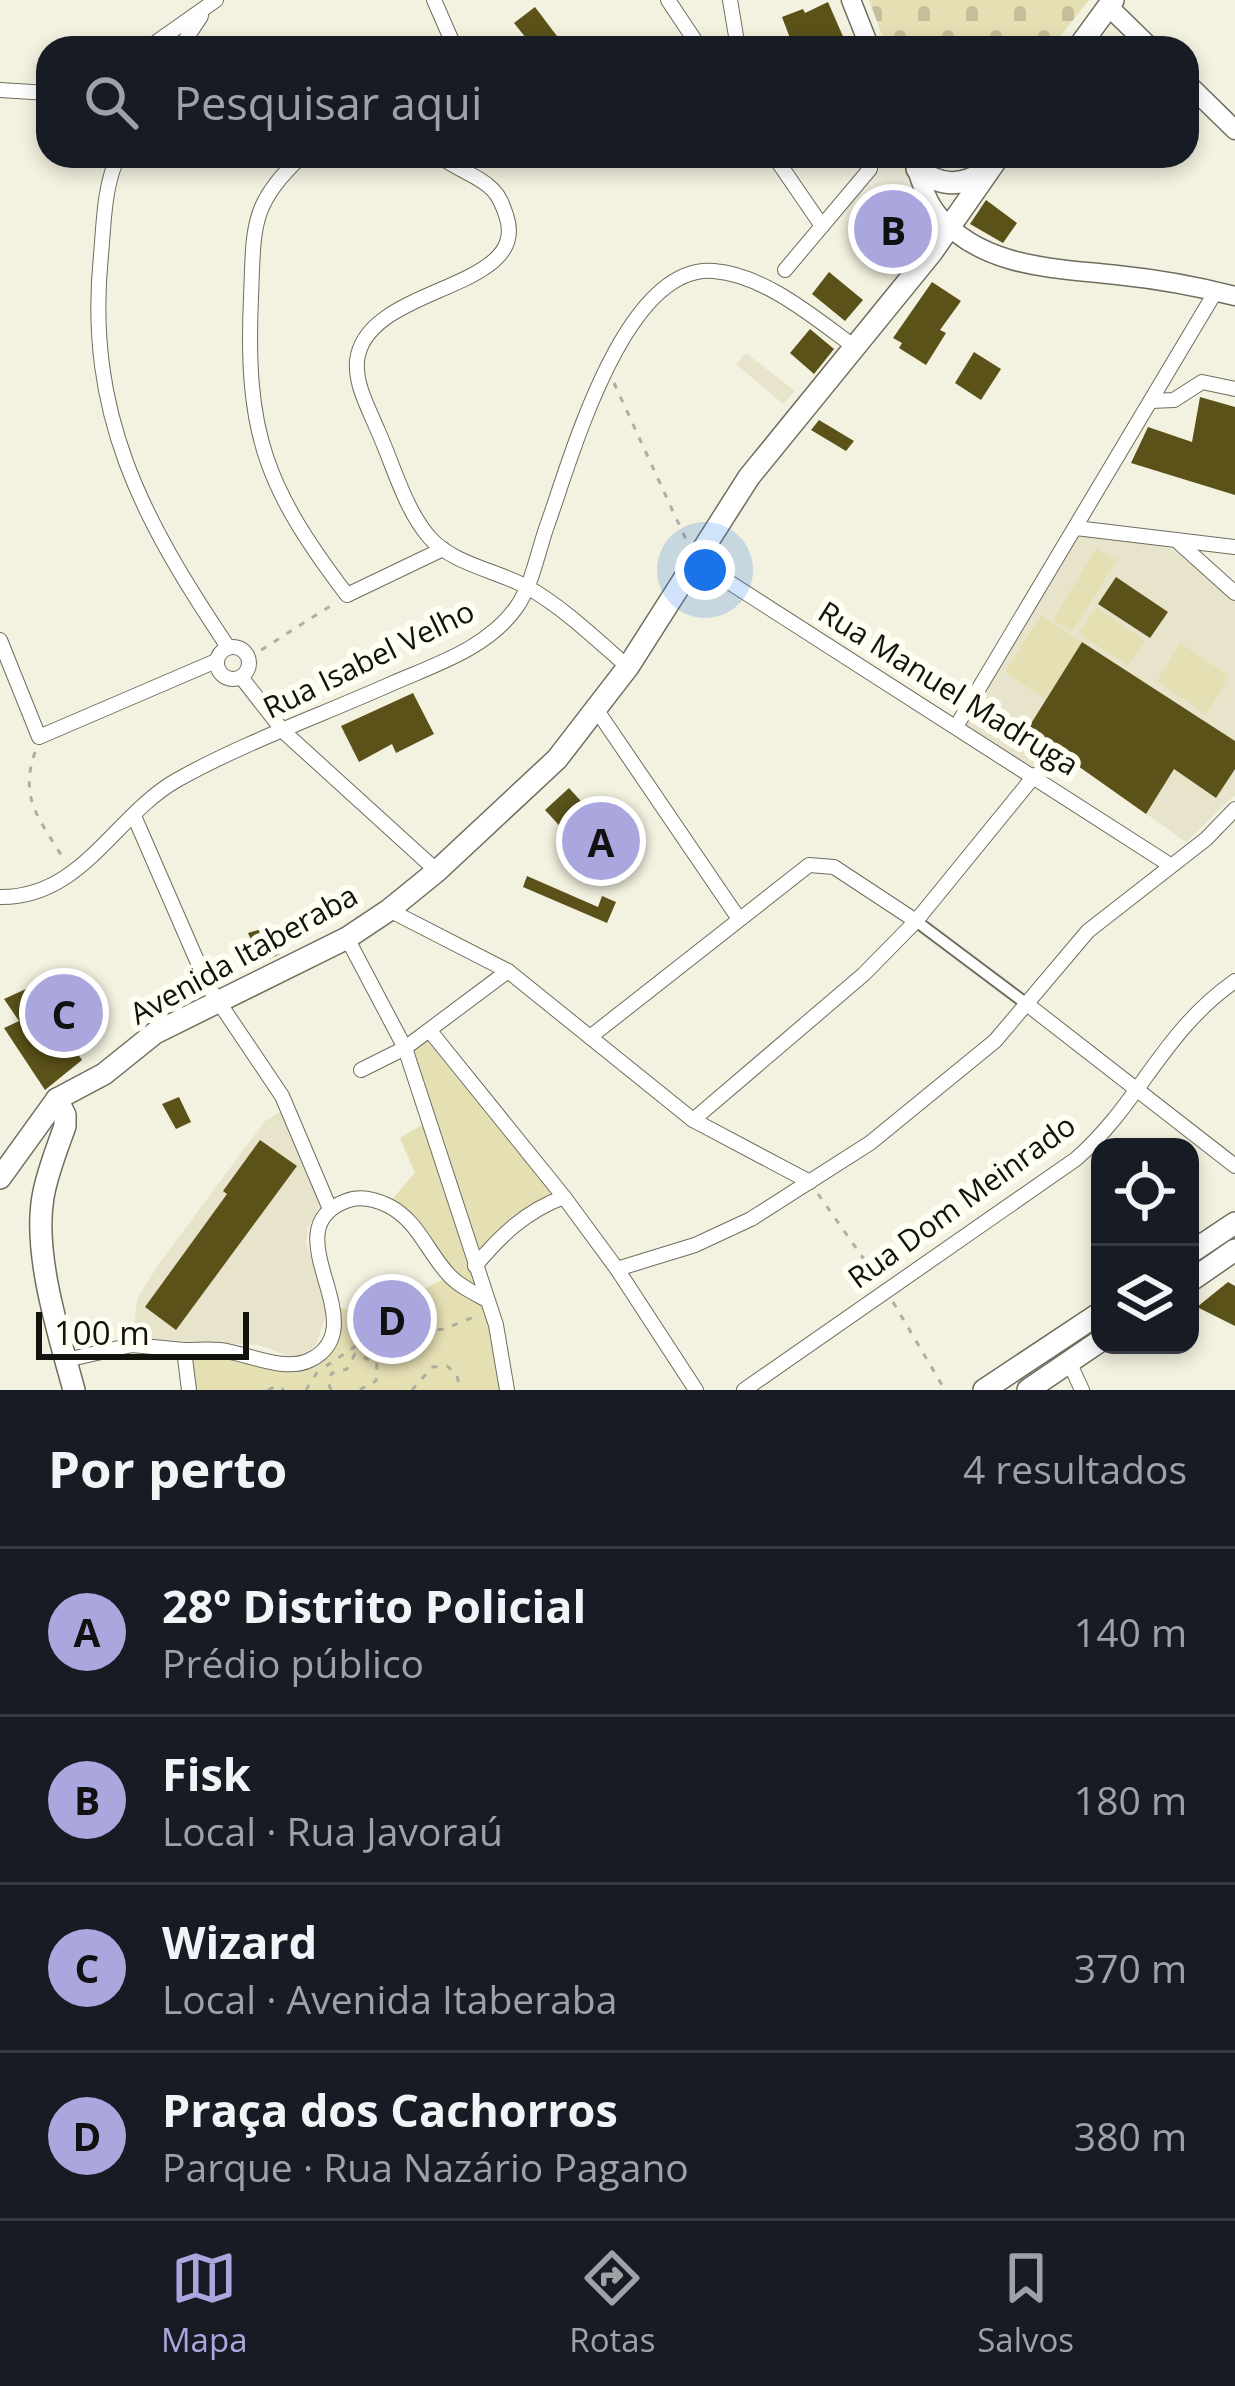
<!DOCTYPE html>
<html lang="pt">
<head>
<meta charset="utf-8">
<style>
	:root { --surface:#171b24; --page:#242831; --text:#f1f3f6; --muted:#9ea1a6; --line:#363941; --accent:#aaa7df }
	body { margin:0; font-family:"Open Sans",sans-serif; background:var(--page); color:var(--text) }
	.controls { position:absolute; right:36px; bottom:36px; display:grid; overflow:hidden; border-radius:24px; box-shadow:0 6px 18px #0003 }
	.controls button { width:108px; height:108px; display:grid; place-items:center; padding:0; border:0; border-bottom:3px solid var(--line); background:var(--surface); color:var(--text); font:60px sans-serif }
	.scale { position:absolute; left:36px; bottom:30px; width:213px; box-sizing:border-box; padding-left:12px; border:6px solid #13120c; border-top:0; font-size:33px; line-height:42px; white-space:nowrap; color:#13120c; -webkit-text-stroke:9px #fffef3; paint-order:stroke }
	.you { position:absolute; left:705px; top:570px; width:42px; height:42px; margin:-30px; border:9px solid #fff; border-radius:50%; background:#1a73e8; box-shadow:0 0 0 18px #1a73e833 }
	.badge { display:grid; place-items:center; width:78px; height:78px; border-radius:50%; background:var(--accent); color:#111; font-size:39px; font-weight:700 }
	.pin { position:absolute; translate:-50% -50%; border:6px solid #fff; box-shadow:0 3px 12px #0006 }
	.list { margin:0; padding:0; list-style:none }
	h2 { display:flex; justify-content:space-between; align-items:center; height:156px; margin:0; padding:0 48px; font-size:51px }
	h2 small { font-size:39px; font-weight:400; color:var(--muted) }
	.list li { display:grid; grid-template-columns:78px 1fr auto; gap:36px; align-items:center; box-sizing:border-box; height:168px; padding:0 48px; border-top:3px solid var(--line) }
	.list b { display:block; font-size:45px; white-space:nowrap }
	.list p { margin:0; font-size:39px; white-space:nowrap; color:var(--muted) }
	.list em { font-size:39px; font-style:normal; color:var(--muted) }
	.icon { flex:none; width:66px; height:66px; fill:none; stroke:currentColor; stroke-width:2; stroke-linecap:round; stroke-linejoin:round }
	.map { position:relative; flex:none; width:1235px; height:1390px; overflow:hidden }
	.search { position:absolute; background:var(--surface); box-shadow:0 6px 18px #0003; left:36px; right:36px; top:36px; height:132px; display:flex; align-items:center; gap:30px; box-sizing:border-box; padding:0 42px; border-radius:36px; color:var(--muted); font-size:45px }
	.sheet { height:828px; background:var(--surface) }
	nav { display:flex; justify-content:space-around; align-items:center; box-sizing:border-box; height:168px; border-top:3px solid var(--line); background:var(--surface); font-size:33px; color:var(--muted) }
	nav a { display:grid; justify-items:center; gap:6px }
	nav .on { color:var(--accent) }
	.map>svg:first-child { display:block }
</style>
</head>
<body>
<div class="map">
<svg width="1235" height="1390" viewBox="0 0 1235 1390">
	<defs>
		<pattern id="cemetery-stones" width="16" height="16" patternUnits="userSpaceOnUse" patternTransform="scale(3)"><rect width="16" height="16" fill="#e5dfb4"/><path d="M2 7V4a2 2 0 0 1 4 0v3zM10 15v-3a2 2 0 0 1 4 0v3z" fill="#c4be9a"/></pattern>
	</defs>
	<rect width="100%" height="100%" fill="#f3f1df"/>
	<g fill="#e8e4cb">
		<polygon points="746,353 795,391 783,404 736,364"/>
		<polygon points="1071,534 1159,539 1235,598 1235,795 1186,842 1055,749 1035,775 960,732"/>
		<polygon points="283,1110 321,1203 308,1228 306,1242 325,1302 325,1318 316,1344 306,1354 292,1357 259,1345 144,1339 134,1332 137,1299 158,1265 265,1121"/>
	</g>
	<g fill="#e5dfb4">
		<polygon points="1096,549 1117,560 1072,632 1053,620"/>
		<polygon points="1097,607 1145,641 1128,666 1078,633"/>
		<polygon points="1041,615 1082,642 1045,699 1005,672"/>
		<polygon points="1180,643 1229,676 1206,715 1157,681"/>
		<path d="M430 1031 564 1197 541 1205 476 1265 507 1390H189L184 1350 295 1363 323 1349 333 1305C370 1323 417 1292 450 1276L387 1205 415 1173 400 1138 428 1121 405 1048Z"/>
	</g>
	<polygon fill="url(#cemetery-stones)" points="869,0 1089,0 1051,48 887,48"/>
	<g fill="#5a5219">
		<polygon points="828,2 848,48 812,48 808,39 793,46 782,17 803,9 805,13"/>
		<polygon points="535,7 566,48 534,48 514,23"/>
		<polygon points="895,195 911,238 901,250 870,220 882,201"/>
		<polygon points="986,200 1017,223 1003,243 970,224"/>
		<polygon points="829,272 863,300 845,321 812,294"/>
		<polygon points="932,282 961,301 940,330 946,333 926,365 899,348 902,343 893,338"/>
		<polygon points="810,329 834,349 814,374 790,353"/>
		<polygon points="974,352 1001,369 981,400 955,383"/>
		<polygon points="1200,397 1235,407 1235,495 1131,463 1148,427 1192,442"/>
		<polygon points="819,420 854,441 846,451 811,430"/>
		<polygon points="1116,577 1168,612 1150,638 1098,604"/>
		<polygon points="1082,642 1235,741 1235,769 1216,798 1174,769 1146,814 1027,730"/>
		<polygon points="413,693 434,734 396,753 392,744 359,762 341,726"/>
		<polygon points="569,788 627,852 603,873 545,810"/>
		<polygon points="527,876 598,907 602,896 616,902 607,923 523,887"/>
		<polygon points="268,927 280,954 261,963 248,933"/>
		<polygon points="50,978 78,1023 92,1015 103,1034 76,1051 82,1060 45,1090 4,1028 19,1021 4,999"/>
		<polygon points="179,1097 191,1122 176,1129 162,1104"/>
		<polygon points="260,1140 297,1166 176,1330 145,1307 227,1194 223,1191"/>
		<polygon points="1228,1282 1235,1286 1235,1326 1197,1307"/>
	</g>
	<g fill="none" stroke-linecap="round" stroke-linejoin="round">
		<g stroke="#6f6d5e" stroke-width="14">
			<polyline id="pedestrian" points="916,921 1028,1005"/>
		</g>
		<g stroke="#6f6d5e" stroke-width="16">
			<g id="minor">
				<polyline points="434,0 455,48"/>
				<polyline points="668,0 700,48"/>
				<polyline points="730,0 738,48"/>
				<polyline points="148,48 216,0"/>
				<polyline points="180,48 201,16"/>
				<polyline points="0,90 48,93"/>
				<path d="M118 156C104 187 104 221 101 255 85 414 142 519 228 647"/>
				<path d="M302 156C249 204 254 229 251 297 245 433 265 487 347 595L443 549"/>
				<path d="M440 156C456 170 479 175 493 190 500 197 503 206 506 215 533 292 365 284 357 361 355 385 369 409 378 431 393 464 405 510 430 538 453 564 498 571 527 587 563 607 597 640 628 667"/>
				<polyline points="774,156 822,226"/>
				<polyline points="785,270 870,169"/>
				<polyline points="1151,401 1174,400 1202,382 1235,389"/>
				<polyline points="1076,528 1235,547"/>
				<polyline points="1176,540 1235,593"/>
				<polyline points="696,561 1170,865"/>
				<polyline points="0,640 39,737 216,661"/>
				<circle cx="233" cy="663" r="16"/>
				<polyline points="241,677 284,732 437,871"/>
				<polyline points="596,709 739,919"/>
				<polyline points="957,725 1216,291"/>
				<polyline points="134,816 208,986 282,1096 330,1209"/>
				<path d="M0 897C82 898 114 816 177 780 245 742 322 715 393 683 437 664 487 648 516 608 533 584 538 550 548 523 571 459 624 263 714 271 765 275 816 319 856 348"/>
				<polyline points="389,910 508,971 693,1120 810,1182"/>
				<polyline points="347,938 405,1048 496,1325 507,1390"/>
				<polyline points="1028,1005 1235,1166"/>
				<polyline points="430,1031 564,1197 617,1269 696,1390"/>
				<polyline points="590,1037 809,865 834,867 916,921"/>
				<polyline points="361,1070 405,1048 508,971"/>
				<polyline points="693,1120 864,974 916,921 1035,775"/>
				<path d="M475 1266C501 1235 526 1211 564 1197"/>
				<polyline points="617,1269 695,1245 751,1219 870,1143 995,1041 1088,931 1206,839 1235,809"/>
				<polyline points="66,1360 132,1345 184,1350"/>
				<polyline points="1069,1362 1082,1390"/>
				<path d="M189 1390 184 1350C196 1350 208 1349 220 1350 247 1353 284 1373 310 1360 379 1326 269 1230 346 1201 361 1195 375 1199 389 1206 418 1221 428 1253 449 1275 459 1286 474 1293 487 1300"/>
				<path d="M744 1390 1076 1159C1140 1103 1162 1032 1235 981"/>
			</g>
		</g>
		<g stroke="#6f6d5e" stroke-width="21">
			<g id="tertiary">
				<polyline points="851,0 870,48"/>
				<polyline points="1108,6 1151,48"/>
				<polyline points="1187,83 1235,130"/>
				<path d="M912 156C920 176 924 198 938 215 982 268 1055 268 1117 275 1156 279 1196 286 1235 296"/>
			</g>
		</g>
		<g stroke="#6f6d5e" stroke-width="24">
			<g id="secondary">
				<polyline points="1078,48 1113,0"/>
				<path d="M917 169C943 188 961 186 988 171"/>
				<path d="M57 1099 65 1115V1126C57 1149 47 1173 43 1197 33 1254 59 1335 74 1390"/>
				<polyline points="0,1178 57,1099 104,1074 155,1033 347,938 389,910 437,871 557,759 628,667 749,477 932,252 999,156"/>
				<polyline points="1190,1253 1235,1223"/>
				<polyline points="1190,1281 1235,1250"/>
				<polyline points="984,1390 1100,1313"/>
				<polyline points="1028,1390 1100,1341"/>
			</g>
		</g>
		<g stroke="#afae9f" stroke-width="3" stroke-dasharray="6 9" stroke-linecap="butt">
			<polyline points="614,383 688,544"/>
			<polyline points="247,654 258,652 335,603"/>
			<path d="M35 752C19 799 39 818 63 858"/>
			<polyline points="818,1194 878,1279"/>
			<polyline points="893,1302 945,1390"/>
			<polyline points="326,1366 362,1342 444,1329 479,1315"/>
			<polyline points="268,1390 276,1386 284,1390"/>
			<polyline points="306,1390 318,1371"/>
			<polyline points="331,1390 328,1382 332,1373 347,1369 355,1354 377,1363 376,1381 359,1390"/>
			<polyline points="412,1390 432,1367 447,1366 457,1375 460,1390"/>
		</g>
		<use href="#pedestrian" stroke="#fff" stroke-width="10"/>
		<use href="#minor" stroke="#fff" stroke-width="14"/>
		<use href="#tertiary" stroke="#fff" stroke-width="18"/>
		<use href="#secondary" stroke="#fff" stroke-width="21"/>
	</g>
	<g text-anchor="middle" stroke-width="12" stroke-linejoin="round" paint-order="stroke">
		<g font-size="30" fill="#13120c" stroke="#fffef3">
			<text transform="translate(369 660) rotate(-26)" y="10">Rua Isabel Velho</text>
			<text transform="translate(948 689) rotate(32)" y="10">Rua Manuel Madruga</text>
			<text transform="translate(244 955) rotate(-29)" y="10">Avenida Itaberaba</text>
			<text transform="translate(962 1202) rotate(-36)" y="10">Rua Dom Meinrado</text>
		</g>
	</g>
</svg>
<div class="controls">
<button><svg class="icon" aria-label="locate" viewBox="0 0 24 24"><circle cx="12" cy="12" r="6"/><path d="M12 2v4M12 18v4M2 12h4M18 12h4"/></svg></button>
<button><svg class="icon" aria-label="layers" viewBox="0 0 24 24"><path d="M12 4l9 5-9 5-9-5zM3 14l9 5 9-5"/></svg></button>
</div>
<div class="scale">100 m</div>
<div class="you"></div>
<div class="pin badge" style="left:601px;top:841px">A</div>
<div class="pin badge" style="left:893px;top:229px">B</div>
<div class="pin badge" style="left:64px;top:1013px">C</div>
<div class="pin badge" style="left:392px;top:1319px">D</div>
<div class="search"><svg class="icon" aria-label="search" viewBox="0 0 24 24"><circle cx="10" cy="10" r="6"/><path d="M15 15l6 6"/></svg>Pesquisar aqui</div>
</div>
<section class="sheet">
<h2>Por perto<small>4 resultados</small></h2>
<ul class="list">
<li><span class="badge">A</span><div><b>28º Distrito Policial</b><p>Prédio público</p></div><em>140 m</em></li>
<li><span class="badge">B</span><div><b>Fisk</b><p>Local · Rua Javoraú</p></div><em>180 m</em></li>
<li><span class="badge">C</span><div><b>Wizard</b><p>Local · Avenida Itaberaba</p></div><em>370 m</em></li>
<li><span class="badge">D</span><div><b>Praça dos Cachorros</b><p>Parque · Rua Nazário Pagano</p></div><em>380 m</em></li>
</ul>
</section>
<nav>
<a class="on"><svg class="icon" aria-label="map" viewBox="0 0 24 24"><path d="M3 6l6-2 6 2 6-2v14l-6 2-6-2-6 2zM9 4v14M15 6v14"/></svg>Mapa</a>
<a><svg class="icon" aria-label="directions" viewBox="0 0 24 24"><path d="M12 3l9 9-9 9-9-9zM9 14v-3h6M13 9l2 2-2 2"/></svg>Rotas</a>
<a><svg class="icon" aria-label="saved" viewBox="0 0 24 24"><path d="M7 4h10v16l-5-4-5 4z"/></svg>Salvos</a>
</nav>
</body>
</html>
